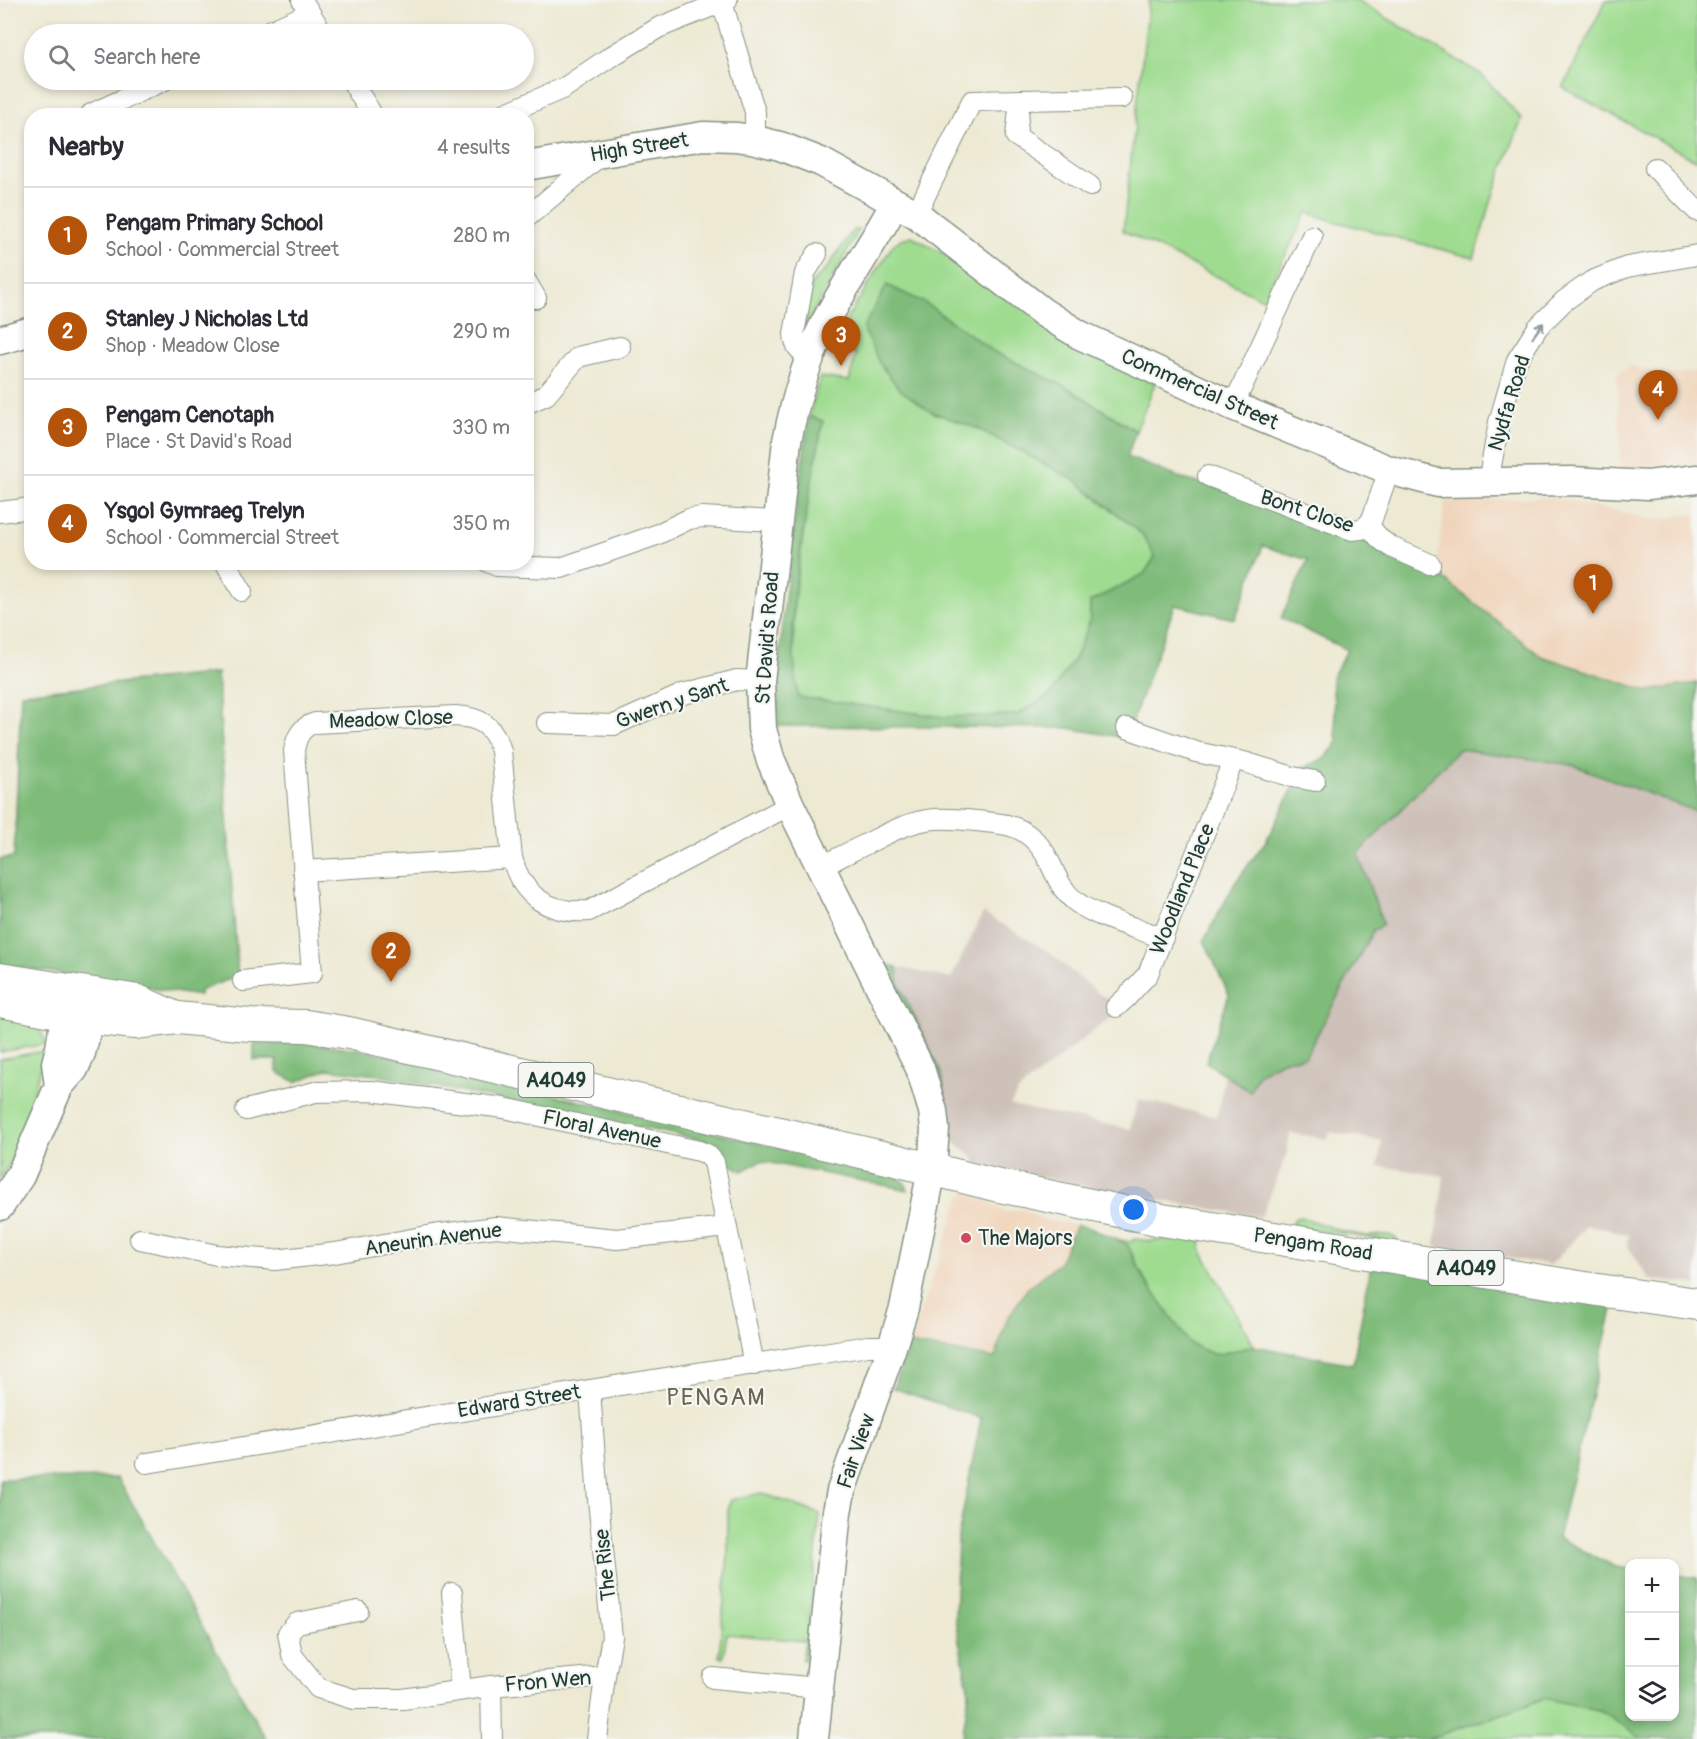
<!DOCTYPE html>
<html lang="en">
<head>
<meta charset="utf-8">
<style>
	:root { --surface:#fff; --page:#f2f2f3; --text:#2b2b33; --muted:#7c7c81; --line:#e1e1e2; --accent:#b45309 }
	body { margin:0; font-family:Pangolin,sans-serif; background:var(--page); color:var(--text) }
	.controls { position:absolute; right:18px; bottom:18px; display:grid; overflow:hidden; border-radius:12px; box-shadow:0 3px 9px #0003 }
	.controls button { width:54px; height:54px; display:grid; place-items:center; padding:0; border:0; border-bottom:2px solid var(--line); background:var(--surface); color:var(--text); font:30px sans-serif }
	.you { position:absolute; left:1134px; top:1210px; width:21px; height:21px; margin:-15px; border:4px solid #fff; border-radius:50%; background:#1a73e8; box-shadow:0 0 0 9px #1a73e833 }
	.badge { display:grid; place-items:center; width:39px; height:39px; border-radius:50%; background:var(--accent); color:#fff; font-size:20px; font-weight:700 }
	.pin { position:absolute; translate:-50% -50px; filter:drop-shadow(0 2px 3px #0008) }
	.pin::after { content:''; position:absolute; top:32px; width:21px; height:18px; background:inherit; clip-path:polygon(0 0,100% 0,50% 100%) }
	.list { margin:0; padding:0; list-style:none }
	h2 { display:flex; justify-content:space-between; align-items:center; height:78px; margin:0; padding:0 24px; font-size:26px }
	h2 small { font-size:20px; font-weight:400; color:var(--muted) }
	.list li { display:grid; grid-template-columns:39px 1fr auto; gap:18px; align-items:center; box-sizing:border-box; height:96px; padding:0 24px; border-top:2px solid var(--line) }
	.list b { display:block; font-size:22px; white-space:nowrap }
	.list p { margin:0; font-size:20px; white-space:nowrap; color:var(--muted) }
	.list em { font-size:20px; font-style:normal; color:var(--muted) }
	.icon { flex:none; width:33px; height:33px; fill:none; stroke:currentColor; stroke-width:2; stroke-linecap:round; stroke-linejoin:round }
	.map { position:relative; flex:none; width:1697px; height:1739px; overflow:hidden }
	.search { position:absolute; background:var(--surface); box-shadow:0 3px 9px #0003; left:24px; top:24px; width:510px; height:66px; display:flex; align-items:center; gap:15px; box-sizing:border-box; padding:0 21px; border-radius:33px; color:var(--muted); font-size:22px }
	.panel { position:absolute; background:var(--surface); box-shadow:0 3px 9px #0003; left:24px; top:108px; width:510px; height:462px; border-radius:24px }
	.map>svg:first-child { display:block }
</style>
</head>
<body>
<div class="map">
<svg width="1697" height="1739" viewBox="0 0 1697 1739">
	<rect width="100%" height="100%" fill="#f6f6f2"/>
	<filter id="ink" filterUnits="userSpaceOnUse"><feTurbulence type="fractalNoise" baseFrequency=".0167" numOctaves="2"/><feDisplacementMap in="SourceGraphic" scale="12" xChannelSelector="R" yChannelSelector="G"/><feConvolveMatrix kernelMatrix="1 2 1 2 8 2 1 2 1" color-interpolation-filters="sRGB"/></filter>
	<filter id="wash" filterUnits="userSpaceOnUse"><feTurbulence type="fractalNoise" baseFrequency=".008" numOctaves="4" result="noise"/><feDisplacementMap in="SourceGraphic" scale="24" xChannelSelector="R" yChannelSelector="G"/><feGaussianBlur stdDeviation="1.35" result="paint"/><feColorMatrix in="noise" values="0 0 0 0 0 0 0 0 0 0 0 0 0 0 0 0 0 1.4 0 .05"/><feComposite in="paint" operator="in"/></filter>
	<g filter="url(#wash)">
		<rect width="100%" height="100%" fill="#ede9d3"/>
		<g fill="#f0d5bc">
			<polygon points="1631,365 1663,375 1697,371 1697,465 1667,470 1621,469 1617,375"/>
			<polygon points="1551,497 1656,520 1697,513 1697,683 1648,691 1541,656 1436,573 1445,502"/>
			<polygon points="966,1192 980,1196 980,1198 990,1200 995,1206 1006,1212 1023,1210 1040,1219 1076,1225 1059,1263 1028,1289 1007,1319 995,1359 909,1344 961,1196"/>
		</g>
		<polygon fill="#cec1b9" points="1459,749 1573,765 1697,812 1697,1284 1650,1280 1627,1245 1628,1235 1605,1228 1587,1225 1551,1265 1435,1246 1444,1176 1378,1166 1382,1141 1330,1132 1328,1139 1290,1133 1286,1157 1261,1217 1101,1190 976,1163 973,1156 955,1142 947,1109 899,984 897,967 951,979 983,913 1049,952 1100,995 1108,998 1115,1014 1018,1091 1010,1105 1130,1129 1138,1099 1217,1117 1225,1075 1250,1092 1258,1074 1284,1060 1373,931 1383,924 1357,854"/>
		<g fill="#9fdc90" stroke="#5f8c62" stroke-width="1.5">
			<polygon points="1149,0 1357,0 1481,74 1522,119 1495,189 1474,258 1330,220 1307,212 1263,299 1123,231"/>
			<polygon points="1606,0 1697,0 1697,161 1563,88"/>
			<polygon points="853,230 859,230 800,336 812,283 827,268"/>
			<polygon points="912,236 958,262 1155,383 1136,431 1068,388 996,353 925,303 932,412 979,429 1076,481 1142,534 1155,557 1144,574 1090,602 1090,621 1076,656 1050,695 1017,715 944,717 797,697 794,667 794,599 809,495 823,421 809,416 820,377 849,381 856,354 832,348 838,333 893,245 901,239"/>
			<path d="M0 1013C17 1018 43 1023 46 1044L0 1052Z"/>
			<polygon points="45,1051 17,1151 0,1180 0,1059"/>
			<path d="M1301 1217C1324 1225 1345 1234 1369 1236 1380 1236 1393 1231 1399 1243L1293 1226 1292 1222 1294 1219Z"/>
			<polygon points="1185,1238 1202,1241 1201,1249 1254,1346 1215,1355 1190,1344 1145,1280 1127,1244 1115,1239 1132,1242 1134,1239 1151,1241"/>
			<polygon points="762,1493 820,1514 805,1660 802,1660 805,1641 727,1634 723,1658 719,1657 728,1556 728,1507 731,1500"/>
			<polygon points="1544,1697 1602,1712 1642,1739 1427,1739 1517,1709"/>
		</g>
		<g fill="#7fbc7a" stroke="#4f7c57" stroke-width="1.5">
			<path d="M887 285 925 303 996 353 1068 388 1136 431 1127 457 1183 479 1229 491 1378 547 1436 573 1541 656 1648 691 1697 683V812L1573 765 1459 749 1358 854 1383 924 1373 931 1305 1057 1284 1060 1258 1074 1250 1092 1206 1062 1229 995 1204 940 1235 883 1266 841 1304 767 1325 759 1337 743 1332 678 1347 650 1281 618 1308 560 1263 546 1235 619 1175 605 1126 738 1067 728 778 726C776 683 781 641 785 598 792 537 800 477 809 416L823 421C812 479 801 538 794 597 791 628 794 666 798 697L944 717 1017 715 1050 695 1076 656 1090 621V602L1144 574 1155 557 1142 534 1076 481 979 429 932 412 900 390 880 364 863 328Z"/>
			<polygon points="217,673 238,976 201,990 199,996 0,964 0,859 14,857 21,693"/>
			<polygon points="880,963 897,967 899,984 941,1073 947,1109"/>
			<path d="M306 1043 359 1049 893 1175C901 1178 906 1182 908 1190L761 1161 742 1171 725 1161 720 1151 707 1141 377 1075 327 1069 296 1082 277 1072V1060H254V1044Z"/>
			<polygon points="1076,1225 1087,1227 1127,1244 1145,1280 1190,1344 1215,1355 1254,1346 1353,1364 1371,1265 1613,1305 1558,1538 1616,1567 1629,1569 1630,1716 1674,1716 1675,1575 1697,1578 1697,1739 1642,1739 1602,1712 1544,1698 1517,1709 1427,1739 962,1739 969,1693 955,1619 958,1537 981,1418 893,1388 909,1344 995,1358 1007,1319 1027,1289 1059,1263"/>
			<polygon points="118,1478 266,1739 0,1739 0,1479"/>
		</g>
	</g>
	<g filter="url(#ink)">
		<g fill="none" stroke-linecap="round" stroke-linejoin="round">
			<g stroke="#869384" stroke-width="22">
				<g id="street">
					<polyline points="302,0 323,34"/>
					<polyline points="722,2 755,112 755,127 752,139"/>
					<polyline points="263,34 310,13"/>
					<polyline points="351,80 373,116"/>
					<polyline points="1020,100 1016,136 1090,186"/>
					<polyline points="91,114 165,80"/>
					<polyline points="499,116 564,88 610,57 658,28 727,0"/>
					<polyline points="1655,168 1697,211"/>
					<polyline points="916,214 972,101 1122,98"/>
					<polyline points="526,218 602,154"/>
					<polyline points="526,281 536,298"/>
					<path d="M810 356C799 351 795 347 794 334L805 273 817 254"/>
					<polyline points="526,404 546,395 578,357 620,347"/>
					<polyline points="1233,406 1312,236"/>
					<polyline points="1208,476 1352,530 1361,529 1368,525 1380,539 1391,547 1430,564"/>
					<polyline points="1488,483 1499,422 1517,360 1538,327 1564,301 1592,281 1627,267 1697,255"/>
					<polyline points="0,512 32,508"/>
					<polyline points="1368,525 1372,519 1389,470"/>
					<polyline points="225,562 242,591"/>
					<polyline points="488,562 497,566 561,568 656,535 689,519 702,517 777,521"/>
					<polyline points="547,723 614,725 683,694 737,680 760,681"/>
					<polyline points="1127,728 1196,752 1244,762 1293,777 1315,781"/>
					<path d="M822 867C833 860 846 854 858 848 883 836 907 821 935 819 952 818 968 820 985 822 1003 824 1018 825 1032 838 1054 857 1052 882 1075 901 1097 918 1137 928 1163 938"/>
					<polyline points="303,871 512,858"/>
					<path d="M243 981 312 973 294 751C296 737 301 727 315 723L455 716C481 717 494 726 501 751L512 858C522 897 550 914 589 911L790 805"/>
					<polyline points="1116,1007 1126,998 1148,974 1233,761"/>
					<polyline points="246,1110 315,1092 371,1091 504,1108 699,1151 707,1154 714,1162 754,1365"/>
					<polyline points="140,1239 217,1255 275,1260 335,1253 433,1235 496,1227 617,1239 727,1227"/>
					<polyline points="590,1390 598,1500 612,1637 605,1676 597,1739"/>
					<polyline points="147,1463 608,1387 868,1346 880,1346 891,1350"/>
					<polyline points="452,1593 461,1690"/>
					<polyline points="358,1611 297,1623 288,1633 292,1655 318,1688 353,1699 403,1699 491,1686 605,1676"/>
					<polyline points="713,1678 819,1688"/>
					<polyline points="491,1686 492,1739"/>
				</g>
			</g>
			<g stroke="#869384" stroke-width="31">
				<g id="secondary">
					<polyline points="526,166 703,136 736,137 752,139 780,146 821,162 916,214 1044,313 1080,335 1233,406 1389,470 1438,483 1571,481 1648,485 1697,479"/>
					<polyline points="0,340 32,331"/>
					<polyline points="59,1086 56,1063 60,1048 69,991"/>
					<polyline points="0,1206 20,1176 59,1086 74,1069 81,1053 90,1018 93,997"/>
					<path d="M814 1739 837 1512 841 1491 891 1350 904 1308 923 1215 932 1169 935 1129 933 1111 920 1068 790 805 770 758 762 729 760 681 787 441C795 401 806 360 825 323 846 282 873 244 895 203"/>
				</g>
			</g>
			<g stroke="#869384" stroke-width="34">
				<g id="primary">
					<polyline points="0,979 138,1001 176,1018"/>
					<polyline points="0,1001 90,1018 135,1023 177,1018 250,1025 306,1026 349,1033 891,1159 995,1185 1162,1220 1598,1290 1697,1304"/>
				</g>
			</g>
			<use href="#street" stroke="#fff" stroke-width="20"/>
			<use href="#secondary" stroke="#fff" stroke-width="28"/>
			<use href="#primary" stroke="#fff" stroke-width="32"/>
		</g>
		<defs><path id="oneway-shaft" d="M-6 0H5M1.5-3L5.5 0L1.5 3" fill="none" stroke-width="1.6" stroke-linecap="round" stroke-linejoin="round" transform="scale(1.5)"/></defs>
		<use stroke="#8f9e9a" href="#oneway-shaft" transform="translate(1538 330) rotate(-53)"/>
	</g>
	<circle fill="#d1495b" stroke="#f6f6f2" stroke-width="2" cx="966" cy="1238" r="6"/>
	<g text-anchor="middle" stroke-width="4.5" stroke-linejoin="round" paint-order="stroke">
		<g fill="#f6f6f2" stroke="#60746d" stroke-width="1.5">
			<rect x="518.5" y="1063" width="75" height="34" rx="4.5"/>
			<rect x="1428.5" y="1251" width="75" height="34" rx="4.5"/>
		</g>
		<g font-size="20" font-weight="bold" fill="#1f3d34">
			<text x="556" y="1087">A4049</text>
			<text x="1466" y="1275">A4049</text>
		</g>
		<g font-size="21" fill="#1f3d34" stroke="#f6f6f2">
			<text transform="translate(639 147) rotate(-9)" y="7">High Street</text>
			<text transform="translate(1200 389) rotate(24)" y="7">Commercial Street</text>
			<text transform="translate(1509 403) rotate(-73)" y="7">Nydfa Road</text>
			<text transform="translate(1307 511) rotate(18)" y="7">Bont Close</text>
			<text transform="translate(767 638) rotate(-86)" y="7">St David's Road</text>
			<text transform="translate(672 703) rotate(-19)" y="7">Gwern y Sant</text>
			<text transform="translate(391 719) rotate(-2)" y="7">Meadow Close</text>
			<text transform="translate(1182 889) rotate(-68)" y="7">Woodland Place</text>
			<text transform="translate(602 1129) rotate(12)" y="7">Floral Avenue</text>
			<text transform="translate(433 1239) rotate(-8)" y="7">Aneurin Avenue</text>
			<text transform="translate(1313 1244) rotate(9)" y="7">Pengam Road</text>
			<text transform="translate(519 1401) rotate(-9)" y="7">Edward Street</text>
			<text transform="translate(856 1451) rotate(-71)" y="7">Fair View</text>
			<text transform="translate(605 1565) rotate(-96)" y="7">The Rise</text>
			<text transform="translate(548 1681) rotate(-5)" y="7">Fron Wen</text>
		</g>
		<g font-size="21" fill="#1f3d34" stroke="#f6f6f2" text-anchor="start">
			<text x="978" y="1245">The Majors</text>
		</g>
		<g font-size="24" letter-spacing="1.5" fill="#6c6551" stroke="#f6f6f2">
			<text x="716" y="1405">PENGAM</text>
		</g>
	</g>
</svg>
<div class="controls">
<button>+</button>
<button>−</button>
<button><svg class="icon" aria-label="layers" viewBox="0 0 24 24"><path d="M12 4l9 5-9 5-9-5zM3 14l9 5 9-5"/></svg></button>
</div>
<div class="you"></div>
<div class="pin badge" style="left:1593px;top:614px">1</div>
<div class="pin badge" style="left:391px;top:982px">2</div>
<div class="pin badge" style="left:841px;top:366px">3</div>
<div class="pin badge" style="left:1658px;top:420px">4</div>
<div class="search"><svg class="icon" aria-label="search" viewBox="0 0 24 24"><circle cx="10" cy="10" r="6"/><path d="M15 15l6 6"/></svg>Search here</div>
<section class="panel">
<h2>Nearby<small>4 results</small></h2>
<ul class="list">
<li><span class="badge">1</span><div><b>Pengam Primary School</b><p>School · Commercial Street</p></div><em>280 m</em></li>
<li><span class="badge">2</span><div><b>Stanley J Nicholas Ltd</b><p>Shop · Meadow Close</p></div><em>290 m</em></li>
<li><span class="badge">3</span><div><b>Pengam Cenotaph</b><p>Place · St David's Road</p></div><em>330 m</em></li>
<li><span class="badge">4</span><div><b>Ysgol Gymraeg Trelyn</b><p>School · Commercial Street</p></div><em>350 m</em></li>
</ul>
</section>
</div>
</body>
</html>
